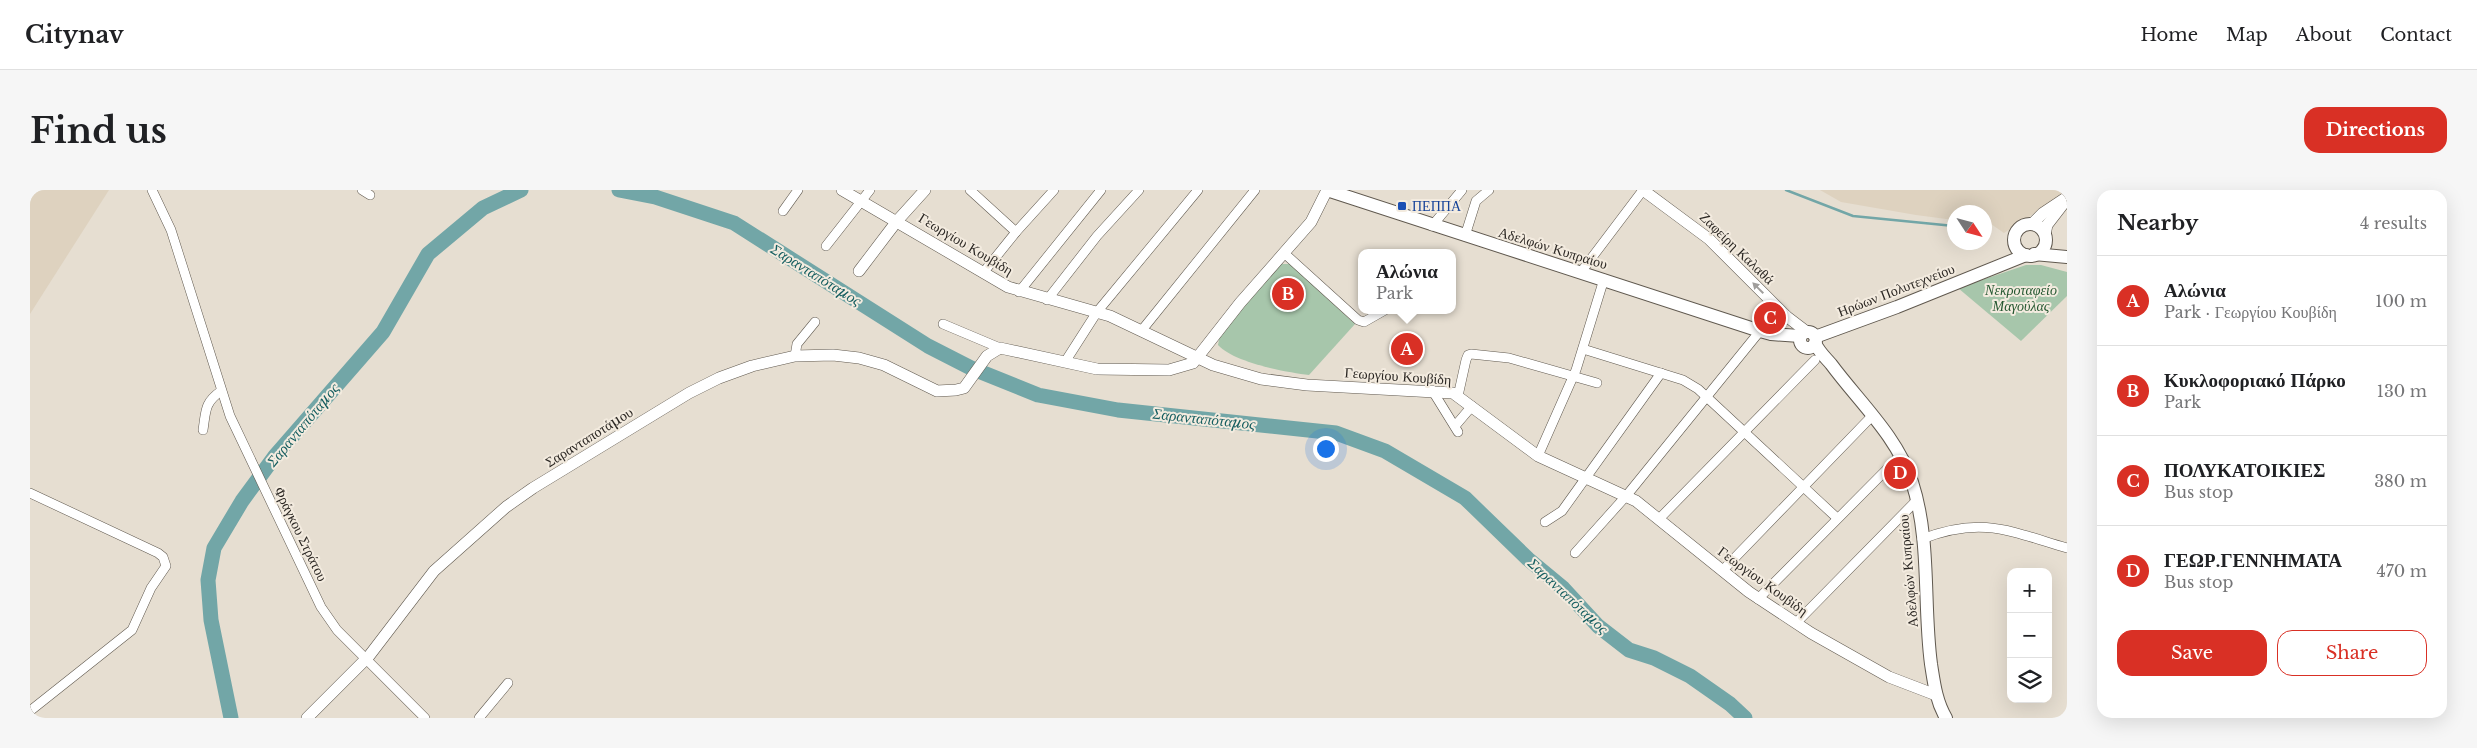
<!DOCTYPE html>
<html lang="en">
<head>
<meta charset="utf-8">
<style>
	:root { --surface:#fff; --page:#f6f6f6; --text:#202124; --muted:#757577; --line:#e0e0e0; --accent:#d93025 }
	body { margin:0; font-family:"Libre Baskerville",serif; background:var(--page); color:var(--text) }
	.controls { position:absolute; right:15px; bottom:15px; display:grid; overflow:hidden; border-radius:10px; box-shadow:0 5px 20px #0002 }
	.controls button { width:45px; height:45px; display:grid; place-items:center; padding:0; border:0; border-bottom:1px solid var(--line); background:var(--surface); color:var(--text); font:25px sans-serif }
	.compass { position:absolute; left:1917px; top:15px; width:45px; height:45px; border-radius:50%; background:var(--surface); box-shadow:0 5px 20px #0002; rotate:126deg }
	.you { position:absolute; left:1295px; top:258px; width:18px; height:18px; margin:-12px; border:4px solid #fff; border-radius:50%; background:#1a73e8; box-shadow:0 0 0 8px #1a73e833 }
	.badge { display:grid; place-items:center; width:32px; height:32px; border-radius:50%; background:var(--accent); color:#fff; font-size:16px; font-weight:700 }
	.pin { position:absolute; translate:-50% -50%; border:2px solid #fff; box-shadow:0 1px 5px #0006 }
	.popup { position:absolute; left:1328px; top:59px; width:98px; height:65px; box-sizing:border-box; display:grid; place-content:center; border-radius:10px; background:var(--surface); filter:drop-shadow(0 1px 4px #0005); font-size:16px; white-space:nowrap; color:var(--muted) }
	.popup b { font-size:19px; color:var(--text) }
	.popup::after { content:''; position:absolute; left:50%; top:100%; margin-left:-10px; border:10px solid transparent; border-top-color:var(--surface) }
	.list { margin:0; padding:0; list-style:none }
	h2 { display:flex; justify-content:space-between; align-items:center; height:65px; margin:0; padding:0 20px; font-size:21px }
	h2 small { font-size:16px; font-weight:400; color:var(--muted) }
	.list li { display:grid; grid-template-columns:32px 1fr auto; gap:15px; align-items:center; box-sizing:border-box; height:90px; padding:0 20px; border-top:1px solid var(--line) }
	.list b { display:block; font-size:19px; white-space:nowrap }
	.list p { margin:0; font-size:16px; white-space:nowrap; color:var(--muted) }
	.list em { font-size:16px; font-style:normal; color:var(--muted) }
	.actions { display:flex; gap:10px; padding:15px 20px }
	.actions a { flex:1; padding:11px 0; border:1px solid var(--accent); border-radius:15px; text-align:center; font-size:18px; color:var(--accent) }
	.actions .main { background:var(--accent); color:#fff }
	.icon { flex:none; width:28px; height:28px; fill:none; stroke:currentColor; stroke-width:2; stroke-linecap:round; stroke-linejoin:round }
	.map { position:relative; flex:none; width:2037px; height:528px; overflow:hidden; border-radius:15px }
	header { display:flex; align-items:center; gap:30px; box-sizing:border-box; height:70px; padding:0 25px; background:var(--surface); border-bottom:1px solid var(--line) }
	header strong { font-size:24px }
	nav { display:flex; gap:28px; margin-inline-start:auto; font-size:18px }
	.intro { display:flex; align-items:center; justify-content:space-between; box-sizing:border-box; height:120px; padding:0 30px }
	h1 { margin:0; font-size:35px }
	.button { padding:12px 22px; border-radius:15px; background:var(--accent); color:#fff; font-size:18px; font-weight:700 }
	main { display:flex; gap:30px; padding:0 30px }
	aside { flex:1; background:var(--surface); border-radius:15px; box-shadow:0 5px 20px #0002 }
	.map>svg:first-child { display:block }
</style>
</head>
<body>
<header>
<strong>Citynav</strong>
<nav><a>Home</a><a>Map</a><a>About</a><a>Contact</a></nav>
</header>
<div class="intro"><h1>Find us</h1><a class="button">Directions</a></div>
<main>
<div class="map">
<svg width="2037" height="528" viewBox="0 0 2037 528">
	<rect width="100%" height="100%" fill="#e6ded1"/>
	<g fill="#ded2bf">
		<polygon points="0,0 79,0 0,124"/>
		<polygon points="1790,0 2037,0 2037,2 1974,43 1961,34 1955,33 1954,22 1924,22 1924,30 1886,25 1811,12"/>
	</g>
	<g fill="#a7c6ab">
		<path d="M1250 74H1260L1325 134 1279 185C1255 182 1205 173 1188 155L1190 144Z"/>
		<polygon points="1996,75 2011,75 2037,82 2037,106 1991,151 1928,98"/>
	</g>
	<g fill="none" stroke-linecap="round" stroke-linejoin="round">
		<polyline stroke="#72a6a7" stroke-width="2.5" points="1756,0 1823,26 1924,36"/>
		<g stroke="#72a6a7" stroke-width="15">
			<polyline points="589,0 625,7 704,33 898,156 941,178 1008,205 1088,220 1306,243 1355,261 1435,308 1498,369 1533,398 1568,436 1599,460 1624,468 1660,486 1700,514 1715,528"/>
			<polyline points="201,528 181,430 178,390 184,358 212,311 245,266 353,142 398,64 453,18 491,0"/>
		</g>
		<g stroke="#60594f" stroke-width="10">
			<g id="minor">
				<polyline points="122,0 141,40 200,226 291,417 307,440 395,528"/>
				<polyline points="332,0 340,5"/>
				<polyline points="940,0 986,42"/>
				<polyline points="753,21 768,0"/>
				<polyline points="1402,36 1432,0"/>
				<polyline points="1435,46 1446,11 1459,0"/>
				<polyline points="796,56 840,0"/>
				<polyline points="1254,63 1328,130 1334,132 1355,120"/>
				<polyline points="1551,82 1613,0"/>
				<polyline points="953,83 986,42 1024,0"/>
				<polyline points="989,102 1071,0"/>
				<polyline points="1017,110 1067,46 1109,0"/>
				<polyline points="913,134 970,158"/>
				<polyline points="1112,140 1225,0"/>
				<polyline points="1553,159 1653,190 1668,199 1807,328"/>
				<polyline points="765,166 767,154 785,132"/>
				<polyline points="1035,172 1067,122 1168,0"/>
				<polyline points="1402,200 1428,242"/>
				<polyline points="1428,206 1436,170 1438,165 1441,164 1479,168 1567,193"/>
				<polyline points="1425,236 1442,216"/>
				<path d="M173 240C176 221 174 213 191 201"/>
				<polyline points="1508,266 1546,180 1574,89"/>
				<polyline points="0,303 128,363 133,367 136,376 121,398 102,440 0,521"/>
				<polyline points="1629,329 1785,170"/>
				<polyline points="1515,332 1532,321 1631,183"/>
				<path d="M1892 349C1952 326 1979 341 2037 358"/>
				<polyline points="1545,363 1597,305 1730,141"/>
				<polyline points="1692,381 1843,225"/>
				<polyline points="1728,409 1871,265"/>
				<polyline points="1766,433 1887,310"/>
				<polyline points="449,528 478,493"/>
			</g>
		</g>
		<g stroke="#60594f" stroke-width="12">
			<g id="tertiary">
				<polyline points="812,0 978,97 1080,126 1183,175 1231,189 1277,195 1423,203 1508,266 1606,311 1719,402 1781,443 1859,487 1906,505"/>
				<polyline points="1613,0 1679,49 1756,126 1777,142"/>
				<polyline points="2002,34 2013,23 2037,7"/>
				<polyline points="2015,45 2017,35 2034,13"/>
				<polyline points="829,81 867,31 895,0"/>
				<polyline points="1741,144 1756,126"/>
				<polyline points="277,528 339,466 404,381 476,317 503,298 659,203 689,188 722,176 765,166 803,165 829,168 854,175 907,201 926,200 934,198 957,166 970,158 1067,179 1139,180 1163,173 1210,113 1281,32 1297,0"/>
			</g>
		</g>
		<g stroke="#60594f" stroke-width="14">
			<g id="secondary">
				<polyline points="1297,0 1730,141 1741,144 1770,146"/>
				<circle cx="2000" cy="50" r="16"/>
				<polyline points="2004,64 2037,67"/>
				<circle cx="1778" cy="150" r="8"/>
				<polyline points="1785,147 1867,117 1996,65"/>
				<path d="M1785 153C1789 162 1795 167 1801 174 1829 212 1867 246 1882 292 1901 350 1893 414 1901 474 1904 493 1906 511 1916 528"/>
			</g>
		</g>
		<use href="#minor" stroke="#fff" stroke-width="9"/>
		<use href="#tertiary" stroke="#fff" stroke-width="11"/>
		<use href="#secondary" stroke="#fff" stroke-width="12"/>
	</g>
	<defs><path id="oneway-solid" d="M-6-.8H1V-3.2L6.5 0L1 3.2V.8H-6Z" transform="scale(1.25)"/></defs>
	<use fill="#a09e9c" href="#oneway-solid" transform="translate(1728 98) rotate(-135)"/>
	<rect fill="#1a4fb4" stroke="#f3ebdf" stroke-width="2" x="1367" y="11" width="10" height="10" rx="2.5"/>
	<g text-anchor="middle" stroke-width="4" stroke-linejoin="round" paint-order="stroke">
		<g font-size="14" fill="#164399" stroke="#f3ebdf" text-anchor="start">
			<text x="1382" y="21">ΠΕΠΠΑ</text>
		</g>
		<g font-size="14" fill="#2b2723" stroke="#f3ebdf">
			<text transform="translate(936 54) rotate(31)" y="5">Γεωργίου Κουβίδη</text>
			<text transform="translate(1523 58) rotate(17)" y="5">Αδελφών Κυπραίου</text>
			<text transform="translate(1707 58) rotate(44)" y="5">Ζαφείρη Καλαθά</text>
			<text transform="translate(1866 100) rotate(-21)" y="5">Ηρώων Πολυτεχνείου</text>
			<text transform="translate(1368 186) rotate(4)" y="5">Γεωργίου Κουβίδη</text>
			<text transform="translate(559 247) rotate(-32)" y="5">Σαρανταποτάμου</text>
			<text transform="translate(271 344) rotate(64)" y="5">Φράγκου Στράτου</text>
			<text transform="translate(1878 381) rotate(-95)" y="5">Αδελφών Κυπραίου</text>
			<text transform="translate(1733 391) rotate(36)" y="5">Γεωργίου Κουβίδη</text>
		</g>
		<g font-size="14" font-style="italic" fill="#255831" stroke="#f3ebdf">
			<text x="1991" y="105">Νεκροταφείο<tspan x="1991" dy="16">Μαγούλας</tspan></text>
		</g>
		<g font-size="15" font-style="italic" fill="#145d5f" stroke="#f3ebdf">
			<text transform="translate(786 85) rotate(32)" y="5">Σαρανταπόταμος</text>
			<text transform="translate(1174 229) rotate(6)" y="5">Σαρανταπόταμος</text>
			<text transform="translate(273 235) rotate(-50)" y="5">Σαρανταπόταμος</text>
			<text transform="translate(1538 406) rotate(43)" y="5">Σαρανταπόταμος</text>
		</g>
	</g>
</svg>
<div class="controls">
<button>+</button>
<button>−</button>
<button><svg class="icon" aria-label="layers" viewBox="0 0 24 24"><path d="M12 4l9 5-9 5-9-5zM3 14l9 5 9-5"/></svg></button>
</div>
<svg class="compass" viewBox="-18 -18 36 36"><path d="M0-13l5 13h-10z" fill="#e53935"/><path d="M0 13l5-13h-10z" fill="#757577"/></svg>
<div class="you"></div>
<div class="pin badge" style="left:1377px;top:159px">A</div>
<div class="popup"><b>Αλώνια</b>Park</div>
<div class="pin badge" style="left:1258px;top:104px">B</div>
<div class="pin badge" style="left:1740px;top:128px">C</div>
<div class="pin badge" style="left:1870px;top:283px">D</div>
</div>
<aside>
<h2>Nearby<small>4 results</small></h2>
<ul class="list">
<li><span class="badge">A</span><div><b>Αλώνια</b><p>Park · Γεωργίου Κουβίδη</p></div><em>100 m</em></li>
<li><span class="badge">B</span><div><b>Κυκλοφοριακό Πάρκο</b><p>Park</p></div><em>130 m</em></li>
<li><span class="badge">C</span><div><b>ΠΟΛΥΚΑΤΟΙΚΙΕΣ</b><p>Bus stop</p></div><em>380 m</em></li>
<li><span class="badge">D</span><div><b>ΓΕΩΡ.ΓΕΝΝΗΜΑΤΑ</b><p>Bus stop</p></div><em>470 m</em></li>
</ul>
<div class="actions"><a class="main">Save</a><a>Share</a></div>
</aside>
</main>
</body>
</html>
